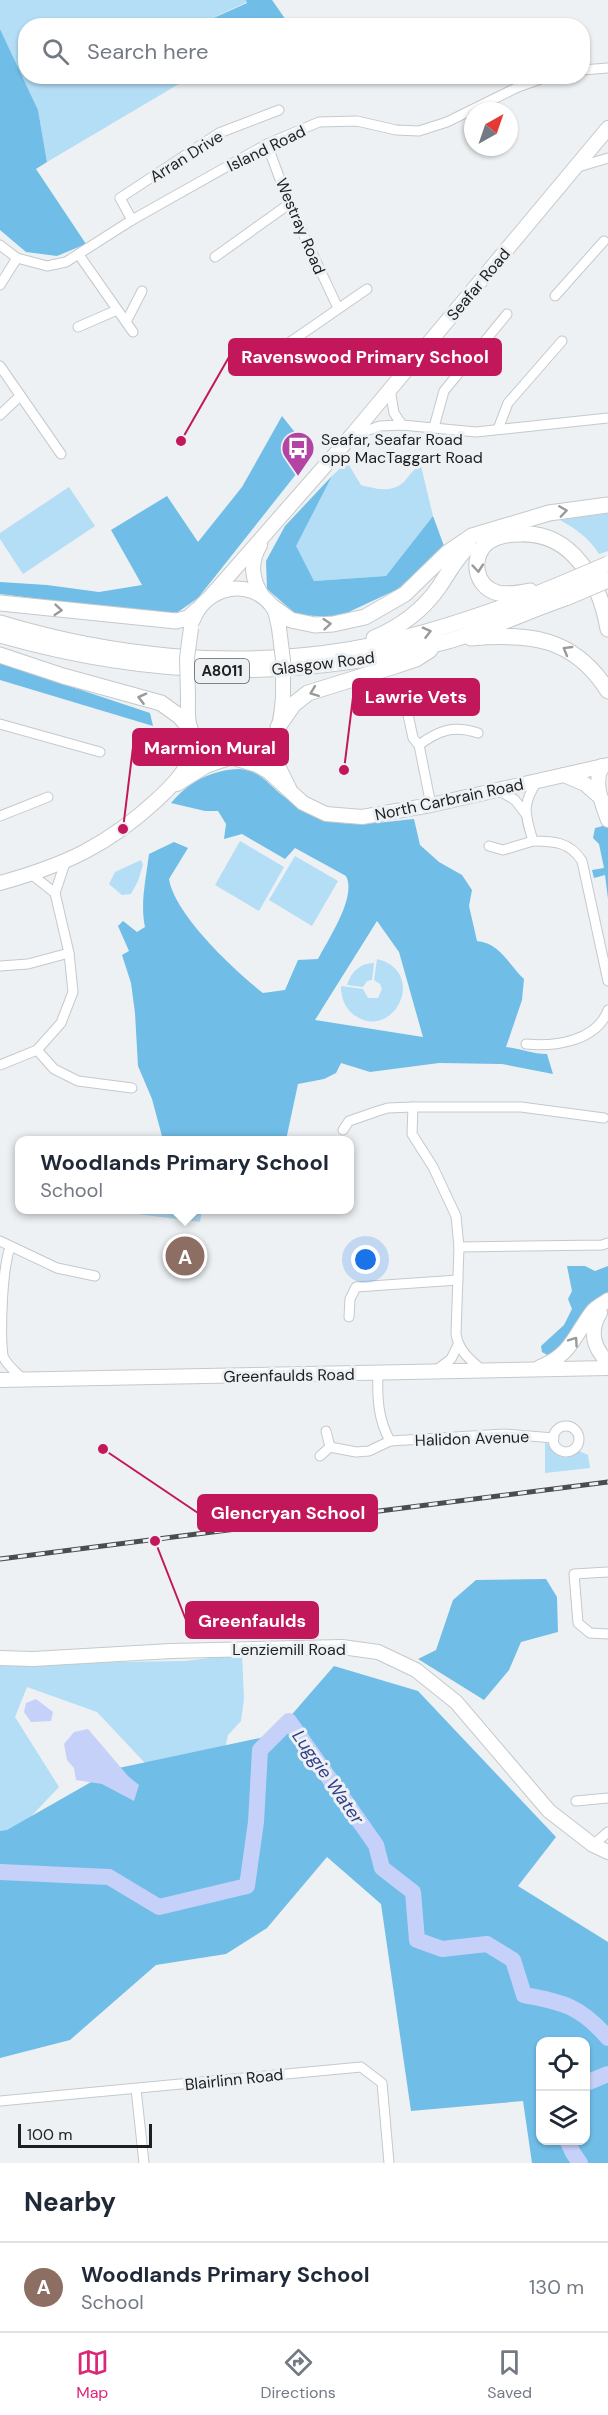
<!DOCTYPE html>
<html lang="en">
<head>
<meta charset="utf-8">
<style>
	:root { --surface:#fff; --page:#f6f6f7; --text:#1f2937; --muted:#747a83; --line:#e0e1e3; --accent:#db2777 }
	body { margin:0; font-family:"DM Sans",sans-serif; background:var(--page); color:var(--text) }
	.controls { position:absolute; right:18px; bottom:18px; display:grid; overflow:hidden; border-radius:12px; box-shadow:0 2px 4px #0004 }
	.controls button { width:54px; height:54px; display:grid; place-items:center; padding:0; border:0; border-bottom:2px solid var(--line); background:var(--surface); color:var(--text); font:30px sans-serif }
	.compass { position:absolute; left:464px; top:102px; width:54px; height:54px; border-radius:50%; background:var(--surface); box-shadow:0 2px 4px #0004; rotate:40deg }
	.scale { position:absolute; left:18px; bottom:15px; width:134px; box-sizing:border-box; padding-left:6px; border:3px solid #1e1f20; border-top:0; font-size:16px; line-height:21px; white-space:nowrap; color:#1e1f20; -webkit-text-stroke:4px #edf1f4; paint-order:stroke }
	.you { position:absolute; left:366px; top:1260px; width:21px; height:21px; margin:-15px; border:4px solid #fff; border-radius:50%; background:#1a73e8; box-shadow:0 0 0 9px #1a73e833 }
	.badge { display:grid; place-items:center; width:39px; height:39px; border-radius:50%; background:var(--accent); color:#fff; font-size:20px; font-weight:700 }
	.pin { position:absolute; translate:-50% -50%; border:3px solid #fff; box-shadow:0 2px 6px #0006 }
	.popup { position:absolute; left:15px; top:1136px; width:339px; height:78px; box-sizing:border-box; display:grid; place-content:center; border-radius:12px; background:var(--surface); filter:drop-shadow(0 2px 4px #0005); font-size:20px; white-space:nowrap; color:var(--muted) }
	.popup b { font-size:22px; color:var(--text) }
	.popup::after { content:''; position:absolute; left:50%; top:100%; margin-left:-12px; border:12px solid transparent; border-top-color:var(--surface) }
	.list { margin:0; padding:0; list-style:none }
	h2 { display:flex; justify-content:space-between; align-items:center; height:78px; margin:0; padding:0 24px; font-size:26px }
	h2 small { font-size:20px; font-weight:400; color:var(--muted) }
	.list li { display:grid; grid-template-columns:39px 1fr auto; gap:18px; align-items:center; box-sizing:border-box; height:90px; padding:0 24px; border-top:2px solid var(--line) }
	.list b { display:block; font-size:22px; white-space:nowrap }
	.list p { margin:0; font-size:20px; white-space:nowrap; color:var(--muted) }
	.list em { font-size:20px; font-style:normal; color:var(--muted) }
	.icon { flex:none; width:33px; height:33px; fill:none; stroke:currentColor; stroke-width:2; stroke-linecap:round; stroke-linejoin:round }
	.map { position:relative; flex:none; width:608px; height:2163px; overflow:hidden }
	.search { position:absolute; background:var(--surface); box-shadow:0 2px 4px #0004; left:18px; right:18px; top:18px; height:66px; display:flex; align-items:center; gap:15px; box-sizing:border-box; padding:0 21px; border-radius:24px; color:var(--muted); font-size:22px }
	.sheet { height:168px; background:var(--surface) }
	nav { display:flex; justify-content:space-around; align-items:center; box-sizing:border-box; height:84px; border-top:2px solid var(--line); background:var(--surface); font-size:16px; color:var(--muted) }
	nav a { display:grid; justify-items:center; gap:3px }
	nav .on { color:var(--accent) }
	.map>svg:first-child { display:block }
</style>
</head>
<body>
<div class="map">
<svg width="608" height="2163" viewBox="0 0 608 2163">
	<rect width="100%" height="100%" fill="#edf1f4"/>
	<g fill="#b4ddf6">
		<polygon points="0,0 246,0 247,2 198,25 26,26 26,76 189,78 47,162 38,110 0,29"/>
		<path d="M347 462 361 485C373 488 388 493 400 485 409 479 409 471 421 466L433 516 386 576 314 581 295 546 332 476Z"/>
		<polygon points="69,487 95,526 23,574 0,539 0,533"/>
		<path d="M608 513V551L599 554C589 538 576 529 560 520Z"/>
		<polygon points="240,841 284,867 259,911 215,885"/>
		<polygon points="295,856 338,881 312,926 269,900"/>
		<polygon points="141,860 143,865 138,881 131,894 122,895 109,884 115,872"/>
		<path d="M377 959C429 972 393 1043 354 1015 345 1008 341 998 341 986L363 989 368 998H378L382 989 380 984 374 980Z"/>
		<path d="M374 963 372 980 367 981 363 987 347 985C351 972 360 963 374 963Z"/>
		<polygon points="106,1210 202,1210 200,1222"/>
		<path d="M545 1441C556 1452 561 1466 579 1451L588 1455 590 1468 545 1473Z"/>
		<polygon points="242,1654 244,1699 241,1721 228,1735 222,1761 160,1779 97,1712 27,1687 15,1717 59,1787 0,1849 0,1664 185,1661"/>
	</g>
	<g fill="#70bde7" fill-rule="evenodd">
		<polygon points="246,0 272,0 286,20 276,25 198,25 247,3"/>
		<polygon points="0,29 38,110 47,162 36,169 86,244 57,256 26,252 0,230"/>
		<polygon points="282,416 312,454 198,598 178,612 153,613 0,594 0,582 47,585 99,592 142,585 111,530 167,496 198,542 242,487"/>
		<polygon points="332,476 296,546 314,581 386,576 433,516 444,546 398,589 338,617 297,615 267,589 266,561 285,526"/>
		<polygon points="0,663 150,713 153,726 0,680"/>
		<path d="M240 769C262 771 269 786 286 798 331 833 362 824 414 819L420 845 439 862 462 875 472 890 469 906 477 941C500 943 508 964 524 979L522 1000 506 1047C520 1048 532 1054 547 1054L553 1074 502 1064 439 1063 370 1072 341 1063 336 1073 324 1079 298 1084 286 1140H163L152 1099 138 1066 135 1013 131 983 122 955 129 951 118 926 123 921 137 932 145 927C140 903 146 879 149 854L174 842 188 848 169 879C175 915 234 970 263 993L285 990 298 960 318 959C328 939 357 897 346 876L295 848 285 859 242 834 224 839 226 824 218 811H205L171 803C190 781 211 770 240 769ZM377 921 399 952 423 1037 315 1020Z"/>
		<polygon points="607,825 608,829 608,899 605,875 594,878 592,870 604,868 599,844 593,838 595,828"/>
		<polygon points="567,1266 585,1266 595,1271 608,1266 608,1296 572,1339 549,1356 542,1352 541,1346 564,1325 572,1309 568,1299 572,1291"/>
		<polygon points="546,1579 557,1597 558,1632 521,1642 509,1670 484,1700 418,1659 436,1650 453,1600 476,1580"/>
		<path d="M334 1666 418 1691 556 1837 518 1886 608 1942V2163H532L523 2101 411 2111 381 1904 327 1857 267 1928 226 1954 156 1965 70 2040 0 2058V1831L7 1830 114 1769 274 1735ZM540 2042H586V2140H540Z"/>
	</g>
	<g fill="#c6d1fa">
		<polygon points="36,1699 53,1712 51,1721 31,1722 24,1712 26,1703"/>
		<polygon points="88,1729 128,1776 139,1785 134,1801 102,1784 76,1780 74,1768 67,1760 64,1744 74,1732"/>
	</g>
	<g fill="none" stroke-linecap="round" stroke-linejoin="round">
		<g stroke="#c6d1fa" stroke-width="16">
			<path d="M0 1872 109 1877 159 1907 247 1886 256 1822 260 1750 289 1721 376 1845 382 1868 413 1892 417 1940 442 1949 487 1944 513 1960 524 1995C564 2002 581 2007 608 2038"/>
			<polyline points="586,2083 608,2074"/>
			<polyline points="567,2140 573,2153 580,2163"/>
		</g>
		<g stroke="#c4c9cc" stroke-width="11">
			<g id="street">
				<polyline points="582,70 608,68"/>
				<polyline points="267,144 289,204 338,308"/>
				<polyline points="578,167 608,158"/>
				<polyline points="132,220 120,198 219,133 279,110"/>
				<polyline points="0,245 17,258 47,266 66,262 132,220 267,144 319,122 357,121 396,130 419,131 447,122 518,87 549,76"/>
				<polyline points="79,255 133,332"/>
				<polyline points="215,257 289,204"/>
				<polyline points="0,285 17,258"/>
				<polyline points="555,296 604,241"/>
				<polyline points="126,322 142,291"/>
				<polyline points="78,327 117,310"/>
				<polyline points="270,356 367,289"/>
				<polyline points="0,366 61,454"/>
				<polyline points="390,389 394,413 402,425"/>
				<polyline points="0,415 20,396"/>
				<polyline points="434,427 444,391 507,314"/>
				<polyline points="498,429 508,403 562,341"/>
				<polyline points="354,435 380,426 402,425 476,432 608,418"/>
				<polyline points="407,710 413,738 419,745"/>
				<polyline points="0,724 100,752"/>
				<path d="M538 780C521 805 525 814 533 841 554 841 570 842 582 861L608 981"/>
				<polyline points="498,790 515,800 525,813"/>
				<path d="M431 805 419 745C439 730 454 725 478 733"/>
				<polyline points="0,816 48,797"/>
				<polyline points="489,846 503,850 533,841"/>
				<polyline points="31,874 55,893"/>
				<polyline points="0,966 28,964 69,953"/>
				<path d="M526 1044C555 1047 597 1041 608 1010"/>
				<polyline points="37,1050 54,1069 78,1081 132,1088"/>
				<polyline points="0,1065 37,1050 61,1023 73,992 69,953 55,893 65,863"/>
				<path d="M413 1107 412 1134 433 1167 456 1216 459 1247 456 1334C459 1351 469 1359 482 1370"/>
				<polyline points="343,1130 349,1121 378,1111 388,1108 413,1107 521,1107 604,1118"/>
				<polyline points="0,1241 57,1268 95,1276"/>
				<path d="M10 1247C2 1271 0 1332 3 1356 7 1366 18 1374 25 1381"/>
				<polyline points="459,1247 602,1245 608,1243"/>
				<polyline points="349,1317 350,1299 356,1287 458,1280"/>
				<polyline points="435,1371 451,1359 458,1345"/>
				<path d="M378 1373C377 1398 378 1419 390 1441"/>
				<circle cx="566" cy="1439" r="13"/>
				<polyline points="326,1431 330,1447"/>
				<polyline points="320,1456 330,1447 356,1452 369,1451 390,1441 504,1434 554,1438"/>
				<polyline points="608,1572 574,1574 578,1623 590,1633 608,1634"/>
				<polyline points="576,1801 608,1798"/>
				<polyline points="593,1845 608,1832"/>
				<polyline points="136,2089 144,2163"/>
				<polyline points="0,2101 361,2067 382,2083 389,2163"/>
			</g>
		</g>
		<g stroke="#c4c9cc" stroke-width="16">
			<g id="secondary">
				<path d="M260 545C249 564 252 580 263 597"/>
				<polyline points="210,597 352,435 608,128"/>
				<path d="M193 620C205 587 249 576 272 606 277 612 277 621 279 628"/>
				<path d="M188 696C188 706 187 719 190 729 201 766 255 767 274 737 281 726 282 709 283 696"/>
				<polyline points="276,736 279,768 289,788"/>
				<polyline points="237,759 257,765 269,772 303,803 326,814 362,817 431,805 608,765"/>
				<path d="M602 766C593 783 602 803 608 820"/>
				<polyline points="564,775 585,784 601,798"/>
				<polyline points="177,784 206,766 229,758"/>
				<path d="M0 883C65 865 107 846 158 799 169 788 184 775 189 759 192 751 191 740 191 732"/>
				<path d="M600 1313C589 1330 593 1348 608 1362"/>
				<path d="M540 1367C571 1355 574 1336 592 1312 597 1306 603 1304 608 1300"/>
				<polyline points="0,1380 608,1368"/>
				<polyline points="0,1658 33,1659 171,1651 342,1647 378,1652 416,1670 456,1702 549,1811 593,1845 608,1852"/>
			</g>
		</g>
		<g stroke="#c4c9cc" stroke-width="17">
			<g id="primary">
				<path d="M530 591C520 593 508 595 498 593 474 587 470 556 488 542 497 536 509 534 519 534 573 531 600 583 608 629"/>
				<polyline points="0,603 176,621 188,618 197,610"/>
				<polyline points="273,607 291,620 315,625 333,624 365,617 405,594 447,553 472,536 549,513 608,505"/>
				<path d="M0 623C112 657 232 669 348 650 421 637 492 613 561 584"/>
				<path d="M0 635C150 678 297 682 448 641 489 629 528 611 568 597"/>
				<path d="M374 638C400 627 423 610 439 587 449 572 456 558 469 546"/>
				<path d="M471 638C530 633 574 637 608 691"/>
				<polyline points="0,655 63,676 161,703 179,716 190,728"/>
				<polyline points="278,727 294,704 308,693 392,667 416,659 430,650"/>
			</g>
		</g>
		<use href="#street" stroke="#fff" stroke-width="9"/>
		<use href="#secondary" stroke="#fff" stroke-width="14"/>
		<use href="#primary" stroke="#fff" stroke-width="15"/>
		<g stroke="#4a4c4e" stroke-width="5">
			<polyline id="rail" points="0,1559 608,1482"/>
		</g>
		<use href="#rail" stroke="#edf1f4" stroke-width="3" stroke-dasharray="9" stroke-linecap="butt"/>
		<g stroke="#c4c9cc" stroke-width="16" stroke-linecap="butt">
			<g id="secondary-bridge">
				<polyline points="279,628 283,660 283,696"/>
				<polyline points="188,696 187,658 191,628"/>
			</g>
		</g>
		<g stroke="#c4c9cc" stroke-width="17" stroke-linecap="butt">
			<g id="primary-bridge">
				<polyline points="561,584 608,564"/>
				<polyline points="568,597 608,580"/>
			</g>
		</g>
		<use href="#secondary-bridge" stroke="#fff" stroke-width="14"/>
		<use href="#primary-bridge" stroke="#fff" stroke-width="15"/>
	</g>
	<defs><path id="oneway-chevron" d="M-2-3.5L2.5 0L-2 3.5" fill="none" stroke-width="1.6" stroke-linecap="round" stroke-linejoin="round" transform="scale(1.5)"/></defs>
	<g stroke="#9a9a9b">
		<use href="#oneway-chevron" transform="translate(563 511) rotate(-8)"/>
		<use href="#oneway-chevron" transform="translate(478 568) rotate(85)"/>
		<use href="#oneway-chevron" transform="translate(58 610) rotate(5)"/>
		<use href="#oneway-chevron" transform="translate(327 624) rotate(-5)"/>
		<use href="#oneway-chevron" transform="translate(427 632) rotate(-15)"/>
		<use href="#oneway-chevron" transform="translate(567 650) rotate(-150)"/>
		<use href="#oneway-chevron" transform="translate(314 692) rotate(159)"/>
		<use href="#oneway-chevron" transform="translate(142 698) rotate(-166)"/>
		<use href="#oneway-chevron" transform="translate(574 1341) rotate(-55)"/>
	</g>
	<defs>
		<g id="bus-pin" transform="scale(1.725)"><path d="M0 17L-7.5 6A9.5 9.5 0 1 1 7.5 6Z" fill="#b245a4" stroke="#edf1f4"/><path d="M-5-6H5V4H4V6H2V4H-2V6H-4V4H-5ZM-3.5-4V0h7V-4ZM-3.5 1.2v1.5H-2V1.2ZM2 1.2v1.5H3.5V1.2Z" fill="#fff"/></g>
	</defs>
	<g fill-rule="evenodd">
		<use href="#bus-pin" x="298" y="448"/>
	</g>
	<g text-anchor="middle" stroke-width="6" stroke-linejoin="round" paint-order="stroke">
		<rect fill="#edf1f4" stroke="#5c5e60" stroke-width="1.5" x="195" y="659" width="54" height="24" rx="4.5"/>
		<g font-size="15" font-weight="bold" fill="#1e1f20">
			<text x="222" y="676">A8011</text>
		</g>
		<g font-size="16" fill="#1e1f20" stroke="#edf1f4">
			<text transform="translate(266 148) rotate(-26)" y="6">Island Road</text>
			<text transform="translate(186 156) rotate(-32)" y="6">Arran Drive</text>
			<text transform="translate(301 226) rotate(67)" y="6">Westray Road</text>
			<text transform="translate(478 284) rotate(-50)" y="6">Seafar Road</text>
			<text transform="translate(323 663) rotate(-7)" y="6">Glasgow Road</text>
			<text transform="translate(449 799) rotate(-12)" y="6">North Carbrain Road</text>
			<text transform="translate(289 1375) rotate(-1)" y="6">Greenfaulds Road</text>
			<text transform="translate(472 1438) rotate(-2)" y="6">Halidon Avenue</text>
			<text x="289" y="1655">Lenziemill Road</text>
			<text transform="translate(234 2079) rotate(-6)" y="6">Blairlinn Road</text>
		</g>
		<g font-size="16" fill="#1e1f20" stroke="#edf1f4" text-anchor="start">
			<text x="321" y="445">Seafar, Seafar Road<tspan x="321" dy="18">opp MacTaggart Road</tspan></text>
		</g>
		<g font-size="18" font-style="italic" fill="#333e8b" stroke="#edf1f4">
			<text transform="translate(328 1777) rotate(55)" y="6">Luggie Water</text>
		</g>
	</g>
	<path fill="none" stroke="#c2185b" stroke-width="2" d="M181 441L229 357M344 770L353 697M123 829L133 747M103 1449L198 1513M155 1541L186 1620"/>
	<g fill="#c2185b" stroke="#edf1f4" stroke-width="2">
		<circle cx="181" cy="441" r="6"/>
		<circle cx="344" cy="770" r="6"/>
		<circle cx="123" cy="829" r="6"/>
		<circle cx="103" cy="1449" r="6"/>
		<circle cx="155" cy="1541" r="6"/>
	</g>
	<g fill="#c2185b" stroke="#c2185b" stroke-width="2">
		<rect x="229" y="339" width="272" height="36" rx="6"/>
		<rect x="353" y="679" width="126" height="36" rx="6"/>
		<rect x="133" y="729" width="155" height="36" rx="6"/>
		<rect x="198" y="1495" width="179" height="36" rx="6"/>
		<rect x="186" y="1602" width="132" height="36" rx="6"/>
	</g>
	<g font-size="18" text-anchor="middle" font-weight="bold" fill="#fff">
		<text x="365" y="363">Ravenswood Primary School</text>
		<text x="416" y="703">Lawrie Vets</text>
		<text x="210" y="754">Marmion Mural</text>
		<text x="288" y="1519">Glencryan School</text>
		<text x="252" y="1627">Greenfaulds</text>
	</g>
</svg>
<div class="controls">
<button><svg class="icon" aria-label="locate" viewBox="0 0 24 24"><circle cx="12" cy="12" r="6"/><path d="M12 2v4M12 18v4M2 12h4M18 12h4"/></svg></button>
<button><svg class="icon" aria-label="layers" viewBox="0 0 24 24"><path d="M12 4l9 5-9 5-9-5zM3 14l9 5 9-5"/></svg></button>
</div>
<svg class="compass" viewBox="-18 -18 36 36"><path d="M0-13l5 13h-10z" fill="#e53935"/><path d="M0 13l5-13h-10z" fill="#747a83"/></svg>
<div class="scale">100 m</div>
<div class="you"></div>
<div class="pin badge" style="left:185px;top:1256px;background:#8d6e63">A</div>
<div class="popup"><b>Woodlands Primary School</b>School</div>
<div class="search"><svg class="icon" aria-label="search" viewBox="0 0 24 24"><circle cx="10" cy="10" r="6"/><path d="M15 15l6 6"/></svg>Search here</div>
</div>
<section class="sheet">
<h2>Nearby<small></small></h2>
<ul class="list">
<li><span class="badge" style="background:#8d6e63">A</span><div><b>Woodlands Primary School</b><p>School</p></div><em>130 m</em></li>
</ul>
</section>
<nav>
<a class="on"><svg class="icon" aria-label="map" viewBox="0 0 24 24"><path d="M3 6l6-2 6 2 6-2v14l-6 2-6-2-6 2zM9 4v14M15 6v14"/></svg>Map</a>
<a><svg class="icon" aria-label="directions" viewBox="0 0 24 24"><path d="M12 3l9 9-9 9-9-9zM9 14v-3h6M13 9l2 2-2 2"/></svg>Directions</a>
<a><svg class="icon" aria-label="saved" viewBox="0 0 24 24"><path d="M7 4h10v16l-5-4-5 4z"/></svg>Saved</a>
</nav>
</body>
</html>
